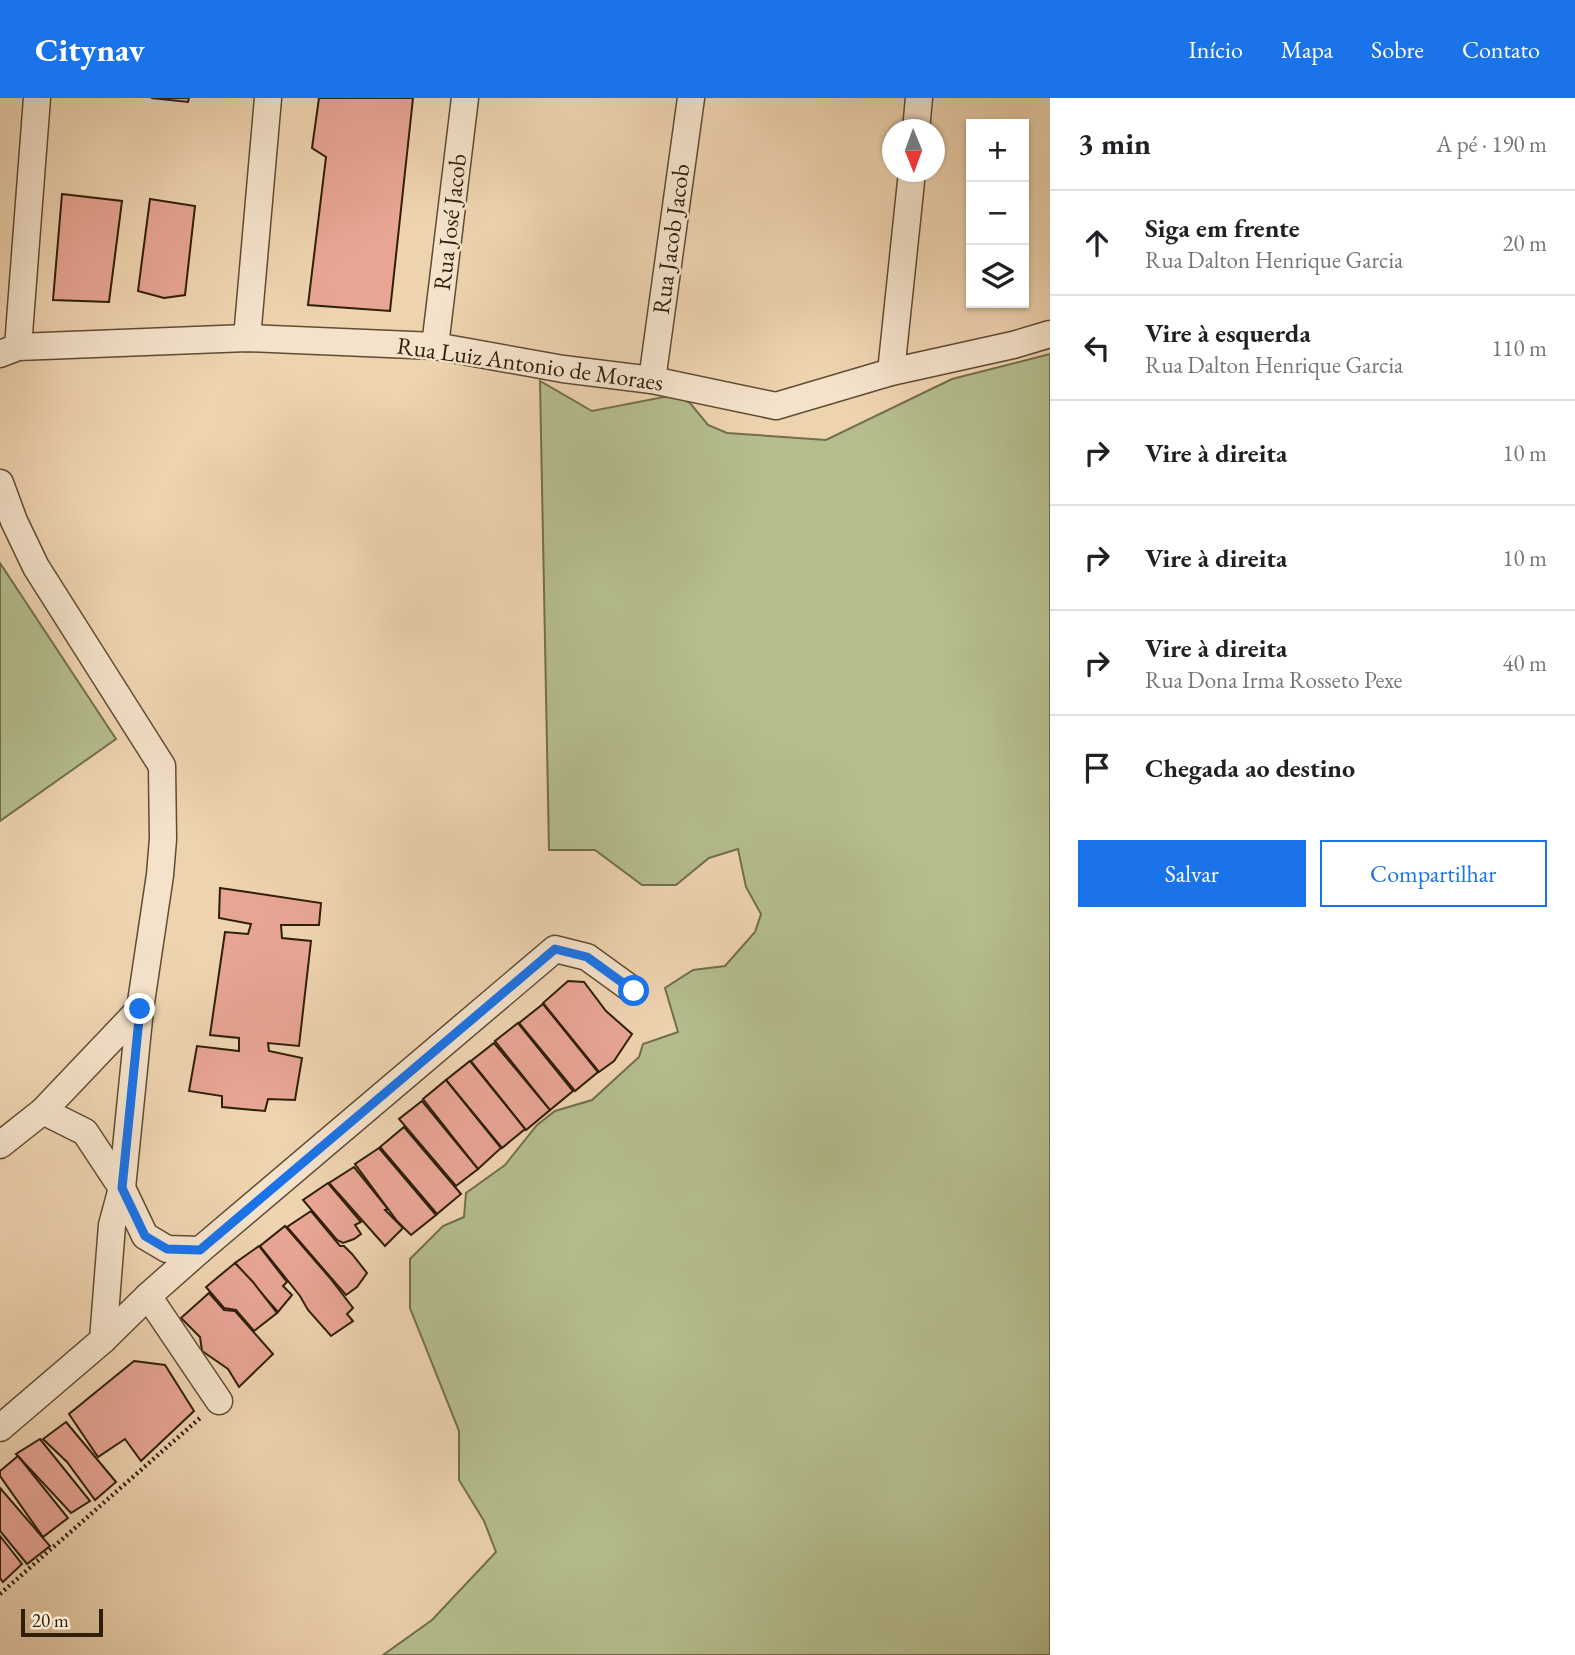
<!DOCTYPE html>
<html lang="pt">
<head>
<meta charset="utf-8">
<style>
	:root { --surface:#fff; --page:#f6f6f6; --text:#202124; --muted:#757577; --line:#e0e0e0; --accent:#1a73e8 }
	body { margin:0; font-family:"EB Garamond",serif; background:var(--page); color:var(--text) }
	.controls { position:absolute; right:21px; top:21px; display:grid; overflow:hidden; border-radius:0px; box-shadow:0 2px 5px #0004 }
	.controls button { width:63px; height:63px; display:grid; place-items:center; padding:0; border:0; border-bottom:2px solid var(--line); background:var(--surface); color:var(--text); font:35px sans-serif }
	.compass { position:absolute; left:882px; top:21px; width:63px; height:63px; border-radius:50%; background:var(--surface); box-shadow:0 2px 5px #0004; rotate:179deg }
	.scale { position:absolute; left:21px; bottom:18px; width:82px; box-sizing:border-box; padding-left:7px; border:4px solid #2f1f0a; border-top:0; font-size:19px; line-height:24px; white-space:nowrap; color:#2f1f0a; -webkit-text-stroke:5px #f4e2cb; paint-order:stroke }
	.stop { position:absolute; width:21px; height:21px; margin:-16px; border:5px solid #1a73e8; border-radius:50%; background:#fff }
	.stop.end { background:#1a73e8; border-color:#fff; box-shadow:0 2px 7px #0008 }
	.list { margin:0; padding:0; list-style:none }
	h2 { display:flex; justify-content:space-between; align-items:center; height:91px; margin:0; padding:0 28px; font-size:30px }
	h2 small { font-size:23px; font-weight:400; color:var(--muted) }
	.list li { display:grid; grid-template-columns:46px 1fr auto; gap:21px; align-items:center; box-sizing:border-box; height:105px; padding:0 28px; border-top:2px solid var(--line) }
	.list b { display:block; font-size:26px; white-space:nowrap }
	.list p { margin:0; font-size:23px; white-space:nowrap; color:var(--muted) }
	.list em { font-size:23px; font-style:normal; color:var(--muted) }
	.actions { display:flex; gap:14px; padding:21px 28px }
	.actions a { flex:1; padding:16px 0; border:2px solid var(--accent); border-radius:0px; text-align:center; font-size:24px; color:var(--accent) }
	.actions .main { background:var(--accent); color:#fff }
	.icon { flex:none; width:38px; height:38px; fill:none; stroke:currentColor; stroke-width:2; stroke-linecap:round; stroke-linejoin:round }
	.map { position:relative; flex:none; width:1050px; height:1557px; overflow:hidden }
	header { display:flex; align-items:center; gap:42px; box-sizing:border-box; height:98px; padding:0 35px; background:var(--accent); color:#fff }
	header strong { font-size:33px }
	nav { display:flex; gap:38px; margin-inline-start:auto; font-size:24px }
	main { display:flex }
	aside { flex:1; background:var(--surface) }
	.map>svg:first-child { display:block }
</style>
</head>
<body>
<header>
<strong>Citynav</strong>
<nav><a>Início</a><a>Mapa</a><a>Sobre</a><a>Contato</a></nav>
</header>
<main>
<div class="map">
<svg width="1050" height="1557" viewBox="0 0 1050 1557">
	<rect width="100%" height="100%" fill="#eed3af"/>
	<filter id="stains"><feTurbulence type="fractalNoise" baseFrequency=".00286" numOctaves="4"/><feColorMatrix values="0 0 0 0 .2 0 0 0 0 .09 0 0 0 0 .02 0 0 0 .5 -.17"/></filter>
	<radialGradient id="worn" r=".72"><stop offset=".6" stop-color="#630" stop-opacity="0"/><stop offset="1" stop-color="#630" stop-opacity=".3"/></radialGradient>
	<g fill="#b5bd8d" stroke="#726e4c" stroke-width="2">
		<polygon points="1050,256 1050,1557 383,1557 432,1522 496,1454 484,1423 459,1382 459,1333 410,1210 410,1161 443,1128 464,1119 466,1095 505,1067 537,1027 555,1013 592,1002 639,959 643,946 678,934 665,890 693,872 725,868 755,834 761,816 746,789 738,751 709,760 676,787 642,787 595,752 549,752 540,283 592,313 674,297 690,305 708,327 727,335 826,342 952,281"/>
		<polygon points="0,465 116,641 0,723"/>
	</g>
	<g fill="#e8a594" stroke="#2f1f0a" stroke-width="2">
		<polygon points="151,0 189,0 188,4"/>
		<polygon points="319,0 413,0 390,213 308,207 326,59 312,50"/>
		<polygon points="62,96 122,103 109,204 53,202"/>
		<polygon points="150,101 195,108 185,197 164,200 138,193"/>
		<polygon points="220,790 321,805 319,827 281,827 282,840 311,843 299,948 268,945 269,953 302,960 295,1002 268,1001 265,1013 222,1009 222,998 189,993 197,948 239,953 239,940 210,937 225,834 248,836 251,826 219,820"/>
		<polygon points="568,883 584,884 606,913 632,936 614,963 599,974 543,905"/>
		<polygon points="543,906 598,974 575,993 519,925"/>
		<polygon points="518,925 573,993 550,1012 495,943"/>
		<polygon points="494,945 550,1012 526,1032 471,963"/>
		<polygon points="470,963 525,1031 502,1050 446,982"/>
		<polygon points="446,982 501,1050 478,1071 423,1001"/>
		<polygon points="422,1003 478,1071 456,1088 399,1021"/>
		<polygon points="404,1029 461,1096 437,1116 380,1049"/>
		<polygon points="379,1050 436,1117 411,1137 397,1123 355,1066"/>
		<polygon points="354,1069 388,1111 385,1112 403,1130 385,1148 329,1085"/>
		<polygon points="328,1085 361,1124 355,1127 361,1136 354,1141 343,1145 337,1142 303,1102"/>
		<polygon points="311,1113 340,1148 344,1148 352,1156 367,1175 357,1189 346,1197 287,1129"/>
		<polygon points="285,1128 330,1180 353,1210 347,1216 353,1223 331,1238 308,1212 300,1198 260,1148"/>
		<polygon points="259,1148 287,1184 283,1188 292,1197 278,1214 235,1165"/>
		<polygon points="235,1165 253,1184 277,1215 254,1233 236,1212 224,1210 206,1189"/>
		<polygon points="209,1195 224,1212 235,1213 273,1256 239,1289 228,1271 202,1253 200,1239 181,1220"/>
		<polygon points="134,1263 165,1267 194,1313 141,1363 125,1341 98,1359 69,1316"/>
		<polygon points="66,1324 116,1384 95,1402 67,1364 43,1341"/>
		<polygon points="40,1341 90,1403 71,1415 16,1356"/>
		<polygon points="18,1358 68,1420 43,1439 0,1378 0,1373"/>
		<polygon points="0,1390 50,1448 27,1466 0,1433"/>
		<polygon points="0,1438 22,1466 3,1484 0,1480"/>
	</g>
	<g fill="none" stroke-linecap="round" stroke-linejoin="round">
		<g stroke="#5f4c33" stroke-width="29">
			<g id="minor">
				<polyline points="916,32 919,0"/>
				<polyline points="247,240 268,0"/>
				<polyline points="435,248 465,0"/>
				<polyline points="18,249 37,0"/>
				<polyline points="0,256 18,249 247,240 435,248 563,271 652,282 776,308 891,274 1013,247 1050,236"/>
				<polyline points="891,274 912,74"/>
				<polyline points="652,282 691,0"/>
				<polyline points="0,385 14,423 36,469 162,668 163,741 160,777 140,911 122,1090 112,1127 103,1242"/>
				<polyline points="43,1013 85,1034 122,1090 145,1138 167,1151 200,1152"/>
				<polyline points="0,1047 43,1013 140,911"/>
				<polyline points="148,1198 219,1303"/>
				<polyline points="0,1330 103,1242 148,1198 200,1152 555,851 587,859 634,893"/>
			</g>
		</g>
		<polyline stroke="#2f1f0a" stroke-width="4.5" stroke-dasharray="2 3.5" stroke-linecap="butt" points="0,1496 200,1320"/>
		<use href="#minor" stroke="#f4e2cb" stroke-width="26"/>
	</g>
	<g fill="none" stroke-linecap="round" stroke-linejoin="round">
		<polyline stroke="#1a73e8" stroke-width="9" points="140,911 122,1090 145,1138 167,1151 200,1152 555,851 587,859 634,893"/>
	</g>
	<g text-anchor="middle" stroke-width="5" stroke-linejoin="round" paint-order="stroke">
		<g font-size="24" fill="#2f1f0a" stroke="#f4e2cb">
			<text transform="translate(450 124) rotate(-83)" y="8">Rua José Jacob</text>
			<text transform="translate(671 141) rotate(-82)" y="8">Rua Jacob Jacob</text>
			<text transform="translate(530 266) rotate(8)" y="8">Rua Luiz Antonio de Moraes</text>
		</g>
	</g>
	<rect width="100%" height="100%" filter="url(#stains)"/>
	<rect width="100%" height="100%" fill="url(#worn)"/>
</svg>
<div class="controls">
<button>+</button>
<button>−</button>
<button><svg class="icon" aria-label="layers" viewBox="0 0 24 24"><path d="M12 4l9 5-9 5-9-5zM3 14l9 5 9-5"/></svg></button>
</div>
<svg class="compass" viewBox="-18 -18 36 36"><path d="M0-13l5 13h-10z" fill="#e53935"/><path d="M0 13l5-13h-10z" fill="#757577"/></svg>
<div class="scale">20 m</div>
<div class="stop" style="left:634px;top:893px"></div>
<div class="stop end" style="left:140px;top:911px"></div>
</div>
<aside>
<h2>3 min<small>A pé · 190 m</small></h2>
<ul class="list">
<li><svg class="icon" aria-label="ahead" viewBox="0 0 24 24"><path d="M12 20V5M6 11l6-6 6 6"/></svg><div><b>Siga em frente</b><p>Rua Dalton Henrique Garcia</p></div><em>20 m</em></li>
<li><svg class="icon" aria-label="left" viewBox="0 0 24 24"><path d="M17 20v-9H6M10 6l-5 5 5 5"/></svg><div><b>Vire à esquerda</b><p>Rua Dalton Henrique Garcia</p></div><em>110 m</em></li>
<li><svg class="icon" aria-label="right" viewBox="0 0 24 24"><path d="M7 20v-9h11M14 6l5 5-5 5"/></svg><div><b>Vire à direita</b></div><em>10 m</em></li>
<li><svg class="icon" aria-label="right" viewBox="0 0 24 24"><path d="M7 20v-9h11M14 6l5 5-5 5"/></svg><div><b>Vire à direita</b></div><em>10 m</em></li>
<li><svg class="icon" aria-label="right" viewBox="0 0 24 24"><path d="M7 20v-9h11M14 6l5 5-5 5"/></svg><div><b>Vire à direita</b><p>Rua Dona Irma Rosseto Pexe</p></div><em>40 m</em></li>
<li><svg class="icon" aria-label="arrive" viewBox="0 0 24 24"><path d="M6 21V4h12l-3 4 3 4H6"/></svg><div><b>Chegada ao destino</b></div></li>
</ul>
<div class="actions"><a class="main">Salvar</a><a>Compartilhar</a></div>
</aside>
</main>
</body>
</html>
